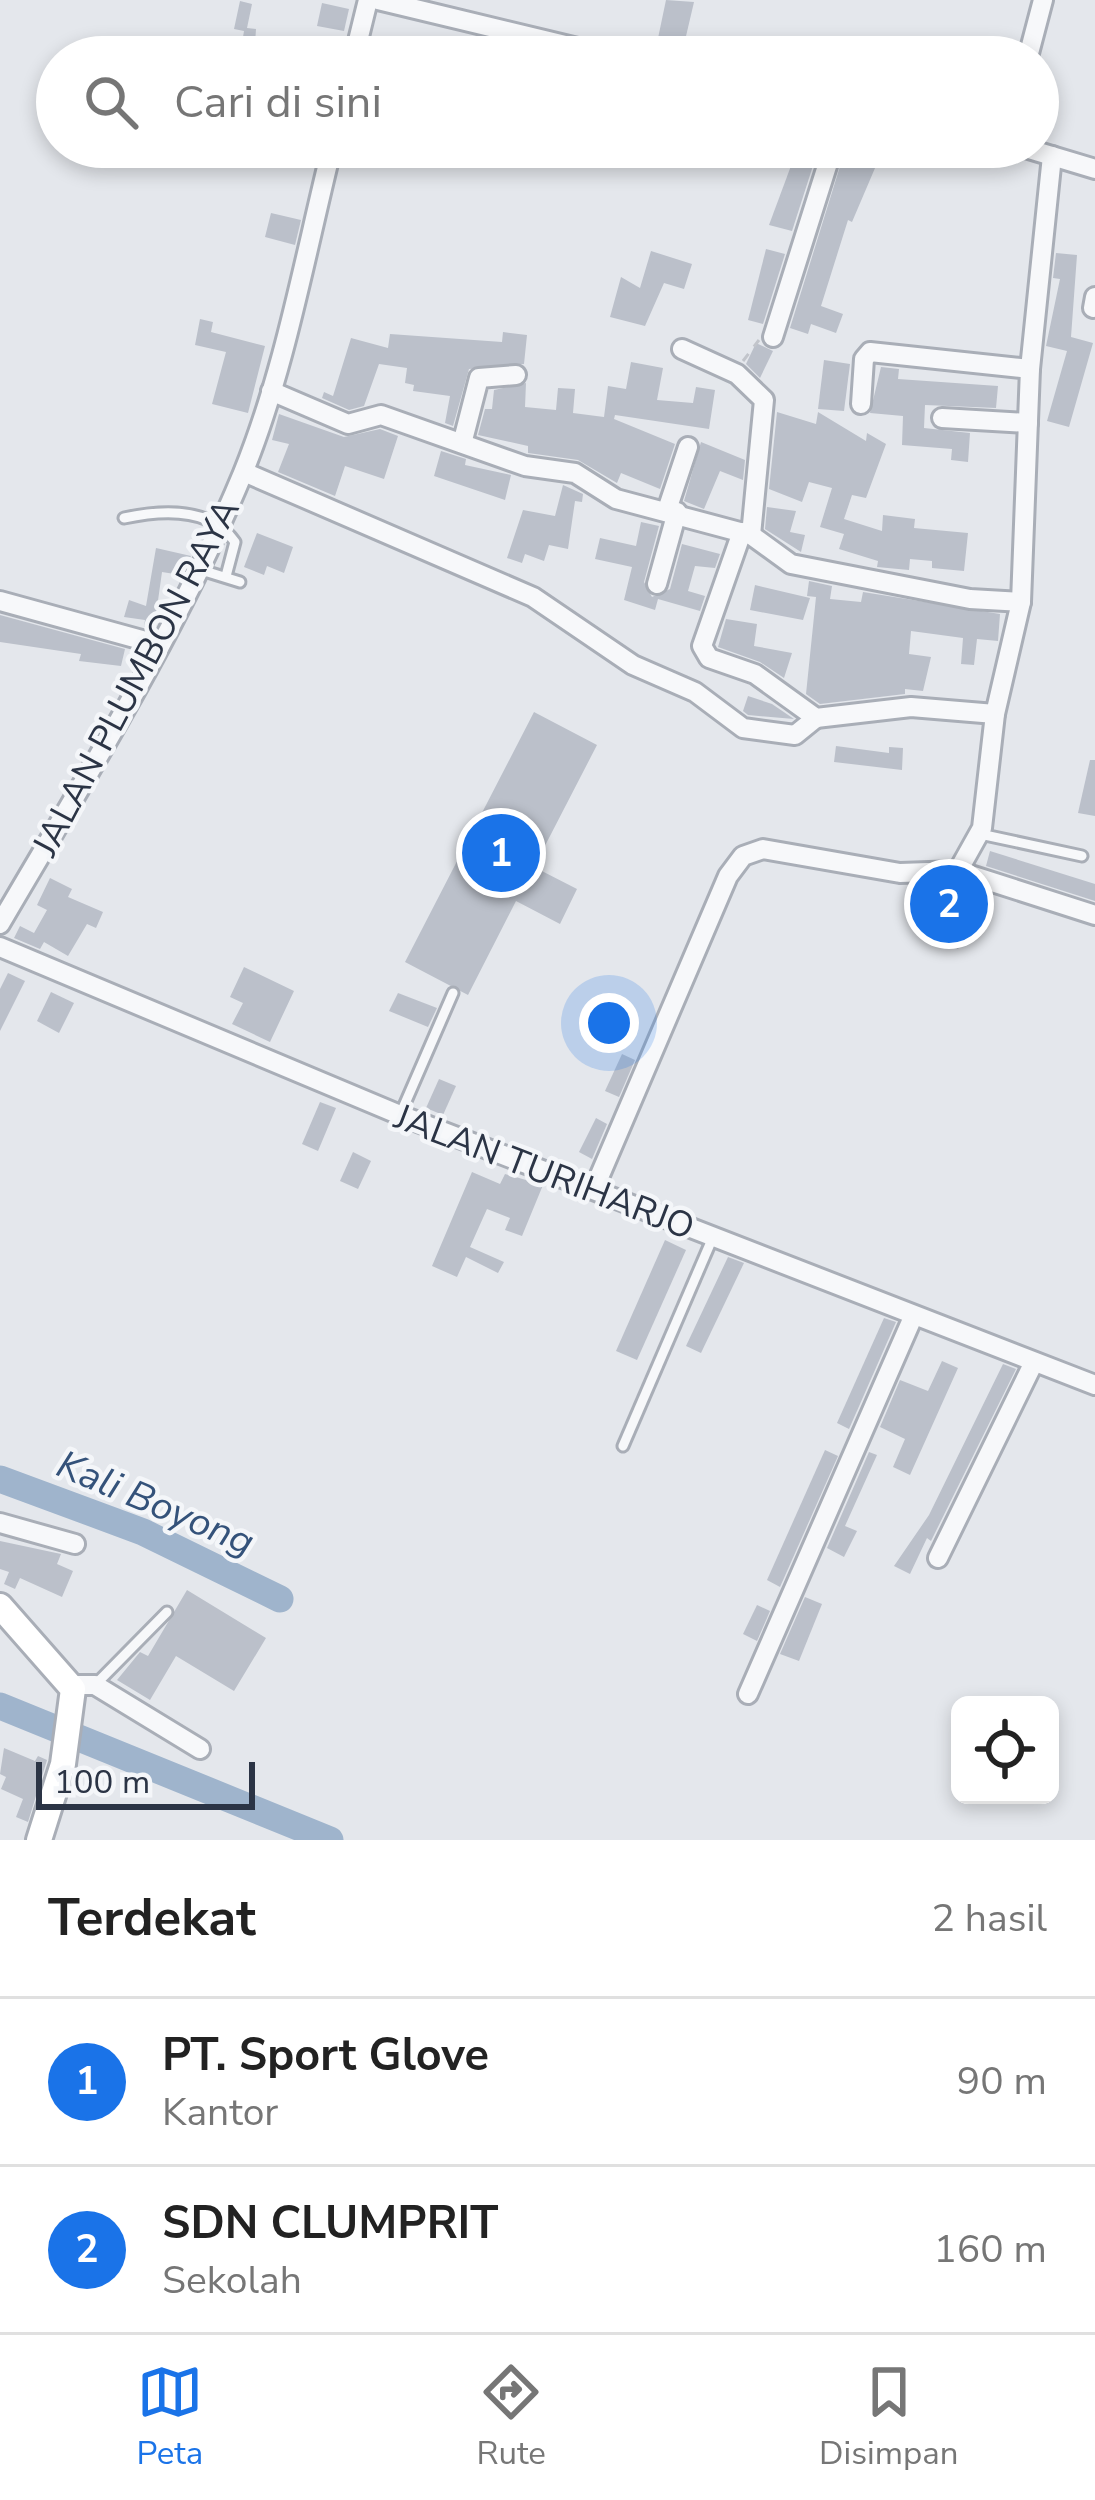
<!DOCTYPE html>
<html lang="id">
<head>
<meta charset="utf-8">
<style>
	:root { --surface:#fff; --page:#f6f6f6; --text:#222; --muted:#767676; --line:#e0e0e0; --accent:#1a73e8 }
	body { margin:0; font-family:"Nunito Sans",sans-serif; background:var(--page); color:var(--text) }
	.controls { position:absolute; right:36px; bottom:36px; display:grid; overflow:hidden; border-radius:18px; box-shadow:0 6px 18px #0003 }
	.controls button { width:108px; height:108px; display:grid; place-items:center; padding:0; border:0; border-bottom:3px solid var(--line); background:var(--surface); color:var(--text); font:60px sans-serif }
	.scale { position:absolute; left:36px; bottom:30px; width:219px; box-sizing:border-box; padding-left:12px; border:6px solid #2b3445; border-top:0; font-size:33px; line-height:42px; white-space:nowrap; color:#2b3445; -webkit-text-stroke:9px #f4f6f9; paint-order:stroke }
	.you { position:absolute; left:609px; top:1023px; width:42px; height:42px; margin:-30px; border:9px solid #fff; border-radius:50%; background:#1a73e8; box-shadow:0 0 0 18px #1a73e833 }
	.badge { display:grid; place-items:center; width:78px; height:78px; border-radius:50%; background:var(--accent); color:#fff; font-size:39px; font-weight:700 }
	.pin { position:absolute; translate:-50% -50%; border:6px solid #fff; box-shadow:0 3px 12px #0006 }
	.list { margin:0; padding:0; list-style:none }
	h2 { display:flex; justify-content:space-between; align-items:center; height:156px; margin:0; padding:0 48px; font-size:51px }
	h2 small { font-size:39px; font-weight:400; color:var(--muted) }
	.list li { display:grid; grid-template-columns:78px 1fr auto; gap:36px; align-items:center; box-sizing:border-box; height:168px; padding:0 48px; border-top:3px solid var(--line) }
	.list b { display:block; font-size:45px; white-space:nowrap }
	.list p { margin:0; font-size:39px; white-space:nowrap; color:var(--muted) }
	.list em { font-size:39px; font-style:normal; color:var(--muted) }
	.icon { flex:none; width:66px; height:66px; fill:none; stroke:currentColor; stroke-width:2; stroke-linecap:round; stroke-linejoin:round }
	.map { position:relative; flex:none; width:1095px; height:1840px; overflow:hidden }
	.search { position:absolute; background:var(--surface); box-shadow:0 6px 18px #0003; left:36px; right:36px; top:36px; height:132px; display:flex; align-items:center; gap:30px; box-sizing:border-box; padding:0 42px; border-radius:66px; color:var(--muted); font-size:45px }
	.sheet { height:492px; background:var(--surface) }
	nav { display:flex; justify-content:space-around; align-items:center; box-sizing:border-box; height:168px; border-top:3px solid var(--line); background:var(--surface); font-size:33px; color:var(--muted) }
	nav a { display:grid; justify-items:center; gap:6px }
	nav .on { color:var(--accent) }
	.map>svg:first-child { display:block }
</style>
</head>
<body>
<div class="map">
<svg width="1095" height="1840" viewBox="0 0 1095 1840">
	<rect width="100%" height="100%" fill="#e4e7ec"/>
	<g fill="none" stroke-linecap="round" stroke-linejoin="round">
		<g stroke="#9fb4cc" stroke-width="27">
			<polyline points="0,1479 143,1532 280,1599"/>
			<polyline points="0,1706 330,1840"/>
		</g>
	</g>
	<g fill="#bbc0ca">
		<polygon points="666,0 694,2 683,49 657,43"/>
		<polygon points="240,1 252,4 247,28 256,29 255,44 242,43 244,31 234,29"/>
		<polygon points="322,3 349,9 344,31 317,26"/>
		<polygon points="798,147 819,147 792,231 769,225"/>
		<polygon points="846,147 884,147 852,222 848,220 821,306 843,314 836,333 811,324 808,334 790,328"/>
		<polygon points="271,213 301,220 295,245 265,237"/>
		<polygon points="766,249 785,254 763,324 748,320"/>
		<polygon points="651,251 692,264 684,289 664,283 645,326 610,317 621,277 640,288"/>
		<polygon points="1056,253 1077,255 1071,337 1093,343 1069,427 1047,421 1067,351 1046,346 1060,279 1053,278"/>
		<polygon points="200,319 213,322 211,332 265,346 248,413 212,404 226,352 195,345"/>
		<polygon points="503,332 527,335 524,364 469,369 453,426 445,423 450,396 413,391 414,385 405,383 407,368 379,364 364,406 349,410 322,398 324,392 333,396 351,338 388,348 390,334 502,342"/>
		<polygon points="756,343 773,351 760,378 746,364"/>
		<polygon points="824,360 850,364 844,411 818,409"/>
		<polygon points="631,362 663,368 657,400 693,403 696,387 715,390 709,429 615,415 614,419 675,444 660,489 621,473 617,483 578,460 528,453 528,446 478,435 485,409 492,409 494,390 526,383 525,407 556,410 558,388 575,389 573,413 604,417 608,386 626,389"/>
		<polygon points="881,367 899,369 898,379 998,386 996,408 925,405 924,428 970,433 968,462 951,460 952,449 902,445 903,416 870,413"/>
		<polygon points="777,412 816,424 818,412 866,441 867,433 886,444 866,498 852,495 844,519 882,531 883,515 915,519 914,528 968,533 964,571 932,568 932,561 910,559 909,570 877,567 878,561 839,549 844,534 820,527 832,488 809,482 802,502 769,489"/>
		<polygon points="279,414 344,437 380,429 398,436 384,479 345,466 335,496 278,472 289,444 272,440"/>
		<polygon points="701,442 745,460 743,480 720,471 704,509 684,501"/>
		<polygon points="441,451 466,459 465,465 511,475 505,500 434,476"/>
		<polygon points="563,485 583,494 582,502 575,501 568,549 549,545 544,561 525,554 522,563 507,558 523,510 555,516"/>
		<polygon points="767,507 796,511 790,532 805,535 801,552 765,529"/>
		<polygon points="641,522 659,526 644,582 652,597 670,589 682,544 720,554 715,568 695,566 688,591 705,596 700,611 658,599 655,610 624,600 632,567 595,559 600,538 636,546"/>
		<polygon points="257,533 293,547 284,573 267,566 264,575 244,567"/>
		<polygon points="156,548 191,556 181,575 162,572 154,629 144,627 145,620 124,617 129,600 146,606"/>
		<polygon points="809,581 832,586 830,599 861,602 863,592 1000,614 998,641 977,639 974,665 961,664 963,638 911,631 909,654 931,657 923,691 905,689 905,694 820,704 806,694 816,597 807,596"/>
		<polygon points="755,585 810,598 803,620 750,610"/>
		<polygon points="0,615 125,649 121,666 79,661 81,654 0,642"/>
		<polygon points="726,619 757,624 754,646 792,653 784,678 760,662 718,647"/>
		<polygon points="748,696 772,704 794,719 748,715 743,711"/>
		<polygon points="534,712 597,745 534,867 577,889 560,924 516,901 468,995 405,962"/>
		<polygon points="836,746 889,753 889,747 903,748 902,770 834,762"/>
		<polygon points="1090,760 1095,760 1095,816 1078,813"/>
		<polygon points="990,851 1095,884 1095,901 986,866"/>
		<polygon points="50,878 72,889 68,897 103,912 96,928 87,924 68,956 44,942 40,949 14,938 20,926 34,933 47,910 37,905"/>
		<polygon points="948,885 965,888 951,920 969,928 958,949 924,932"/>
		<polygon points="244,967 294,991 270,1042 232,1024 243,1003 230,997"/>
		<polygon points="8,973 25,981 0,1031 0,989"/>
		<polygon points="51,992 74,1003 59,1033 37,1021"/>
		<polygon points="398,993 437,1008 428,1027 389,1011"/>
		<polygon points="622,1054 635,1060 619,1097 605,1091"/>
		<polygon points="439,1079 456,1086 443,1115 426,1108"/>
		<polygon points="320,1102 336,1108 318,1151 302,1144"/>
		<polygon points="596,1118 607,1124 592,1159 579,1152"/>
		<polygon points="353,1152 371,1161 358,1189 340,1181"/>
		<polygon points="472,1172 500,1184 505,1174 543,1185 522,1236 505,1230 510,1218 487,1209 470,1247 504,1262 498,1273 466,1257 457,1277 432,1266"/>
		<polygon points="665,1240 686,1250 637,1360 616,1351"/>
		<polygon points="728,1257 744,1263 701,1353 686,1346"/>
		<polygon points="884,1318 896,1322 849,1429 837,1423"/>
		<polygon points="942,1361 958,1368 910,1475 893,1467 905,1439 880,1427 900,1380 928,1391"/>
		<polygon points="1003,1364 1016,1369 931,1541 927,1538 910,1574 894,1566 929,1515"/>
		<polygon points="825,1450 838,1456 780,1587 767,1580"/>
		<polygon points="869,1452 877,1455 845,1526 857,1531 844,1557 827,1548"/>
		<polygon points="0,1541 61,1554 57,1564 73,1571 62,1597 20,1578 15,1589 4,1584 9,1572 0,1569"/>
		<polygon points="187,1590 266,1638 234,1691 176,1656 150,1700 117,1680 140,1652 148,1656"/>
		<polygon points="805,1597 822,1604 799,1661 780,1654"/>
		<polygon points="757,1605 770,1611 757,1641 743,1634"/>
		<polygon points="4,1748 35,1761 38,1756 47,1760 28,1822 16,1817 23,1799 1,1789 6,1777 0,1774"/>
	</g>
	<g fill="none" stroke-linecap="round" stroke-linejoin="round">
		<g stroke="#a9aeb7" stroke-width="15">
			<g id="lane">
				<path d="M124 518C161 510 210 506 235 542L226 576"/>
				<polyline points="198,569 240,582"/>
				<polyline points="980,834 1082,856"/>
				<polyline points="400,1115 453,993"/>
				<polyline points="623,1446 713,1237"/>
				<polyline points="95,1685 167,1612"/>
			</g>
		</g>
		<g stroke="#a9aeb7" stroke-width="24">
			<g id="street">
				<polyline points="378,0 615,57"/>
				<polyline points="354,57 368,0"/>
				<polyline points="1028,57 1043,0"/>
				<polyline points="1022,147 1095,169"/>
				<polyline points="1093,308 1095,297"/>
				<polyline points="773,337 833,147"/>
				<polyline points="682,349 737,374 764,400 751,535"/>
				<polyline points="271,391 348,424 381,415 525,466 575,473 616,499 751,535 791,564 970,599 1021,602"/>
				<polyline points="861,404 864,359 870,352 1030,369"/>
				<polyline points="942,418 1028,423"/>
				<polyline points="463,440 479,378 516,375"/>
				<polyline points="244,472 533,597 633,665 695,692 743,728 795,735 816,718"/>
				<polyline points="667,510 688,447"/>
				<polyline points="742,532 702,646 709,658 755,674 816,718 911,707 995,714"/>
				<polyline points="657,584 677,512"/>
				<polyline points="0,601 160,645"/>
				<polyline points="958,871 982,828 995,714 1021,602 1030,369 1052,156"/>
				<path d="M0 924C86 777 178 630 243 473 285 370 305 255 332 147"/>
				<polyline points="0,947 400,1115 1095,1385"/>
				<polyline points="594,1189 728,876 743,856 763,849 900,873 958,871 1095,915"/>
				<polyline points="0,1523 75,1544"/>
				<polyline points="938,1558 1034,1362"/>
				<polyline points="71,1685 95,1685 200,1749"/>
				<polyline points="748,1694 913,1317"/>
			</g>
		</g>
		<g stroke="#a9aeb7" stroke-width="30">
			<polyline id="secondary" points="0,1606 73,1689 63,1764 39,1840"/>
		</g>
		<polyline stroke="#c2c5cb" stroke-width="3" stroke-dasharray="9 9" stroke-linecap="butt" points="743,361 759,340"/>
		<use href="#lane" stroke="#f7f8fa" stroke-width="9"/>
		<use href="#street" stroke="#f7f8fa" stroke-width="18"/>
		<use href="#secondary" stroke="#fff" stroke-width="24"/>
	</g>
	<g text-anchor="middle" stroke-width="9" stroke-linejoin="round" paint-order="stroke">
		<g font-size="36" fill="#2b3445" stroke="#f4f6f9">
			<text transform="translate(135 677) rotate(-62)" y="13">JALAN PLUMBON RAYA</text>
			<text transform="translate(545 1171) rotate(21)" y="13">JALAN TURIHARJO</text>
		</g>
		<g font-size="39" font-style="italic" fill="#34527a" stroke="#f4f6f9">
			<text transform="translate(156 1502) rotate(23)" y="14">Kali Boyong</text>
		</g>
	</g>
</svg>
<div class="controls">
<button><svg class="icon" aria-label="locate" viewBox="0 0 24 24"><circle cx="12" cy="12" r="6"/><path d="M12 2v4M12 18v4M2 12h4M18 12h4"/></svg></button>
</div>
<div class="scale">100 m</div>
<div class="you"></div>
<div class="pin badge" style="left:501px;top:853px">1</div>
<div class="pin badge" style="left:949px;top:904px">2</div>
<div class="search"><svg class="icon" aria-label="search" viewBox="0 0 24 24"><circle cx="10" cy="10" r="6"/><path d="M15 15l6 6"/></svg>Cari di sini</div>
</div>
<section class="sheet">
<h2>Terdekat<small>2 hasil</small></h2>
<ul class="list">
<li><span class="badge">1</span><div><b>PT. Sport Glove</b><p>Kantor</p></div><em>90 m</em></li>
<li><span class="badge">2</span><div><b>SDN CLUMPRIT</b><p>Sekolah</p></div><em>160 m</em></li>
</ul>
</section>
<nav>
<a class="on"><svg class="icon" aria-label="map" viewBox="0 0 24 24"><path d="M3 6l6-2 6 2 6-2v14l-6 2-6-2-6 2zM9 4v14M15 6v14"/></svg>Peta</a>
<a><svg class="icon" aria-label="directions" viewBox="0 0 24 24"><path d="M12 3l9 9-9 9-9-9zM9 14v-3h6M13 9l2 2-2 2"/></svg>Rute</a>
<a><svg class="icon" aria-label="saved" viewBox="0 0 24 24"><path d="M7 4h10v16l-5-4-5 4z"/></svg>Disimpan</a>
</nav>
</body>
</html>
